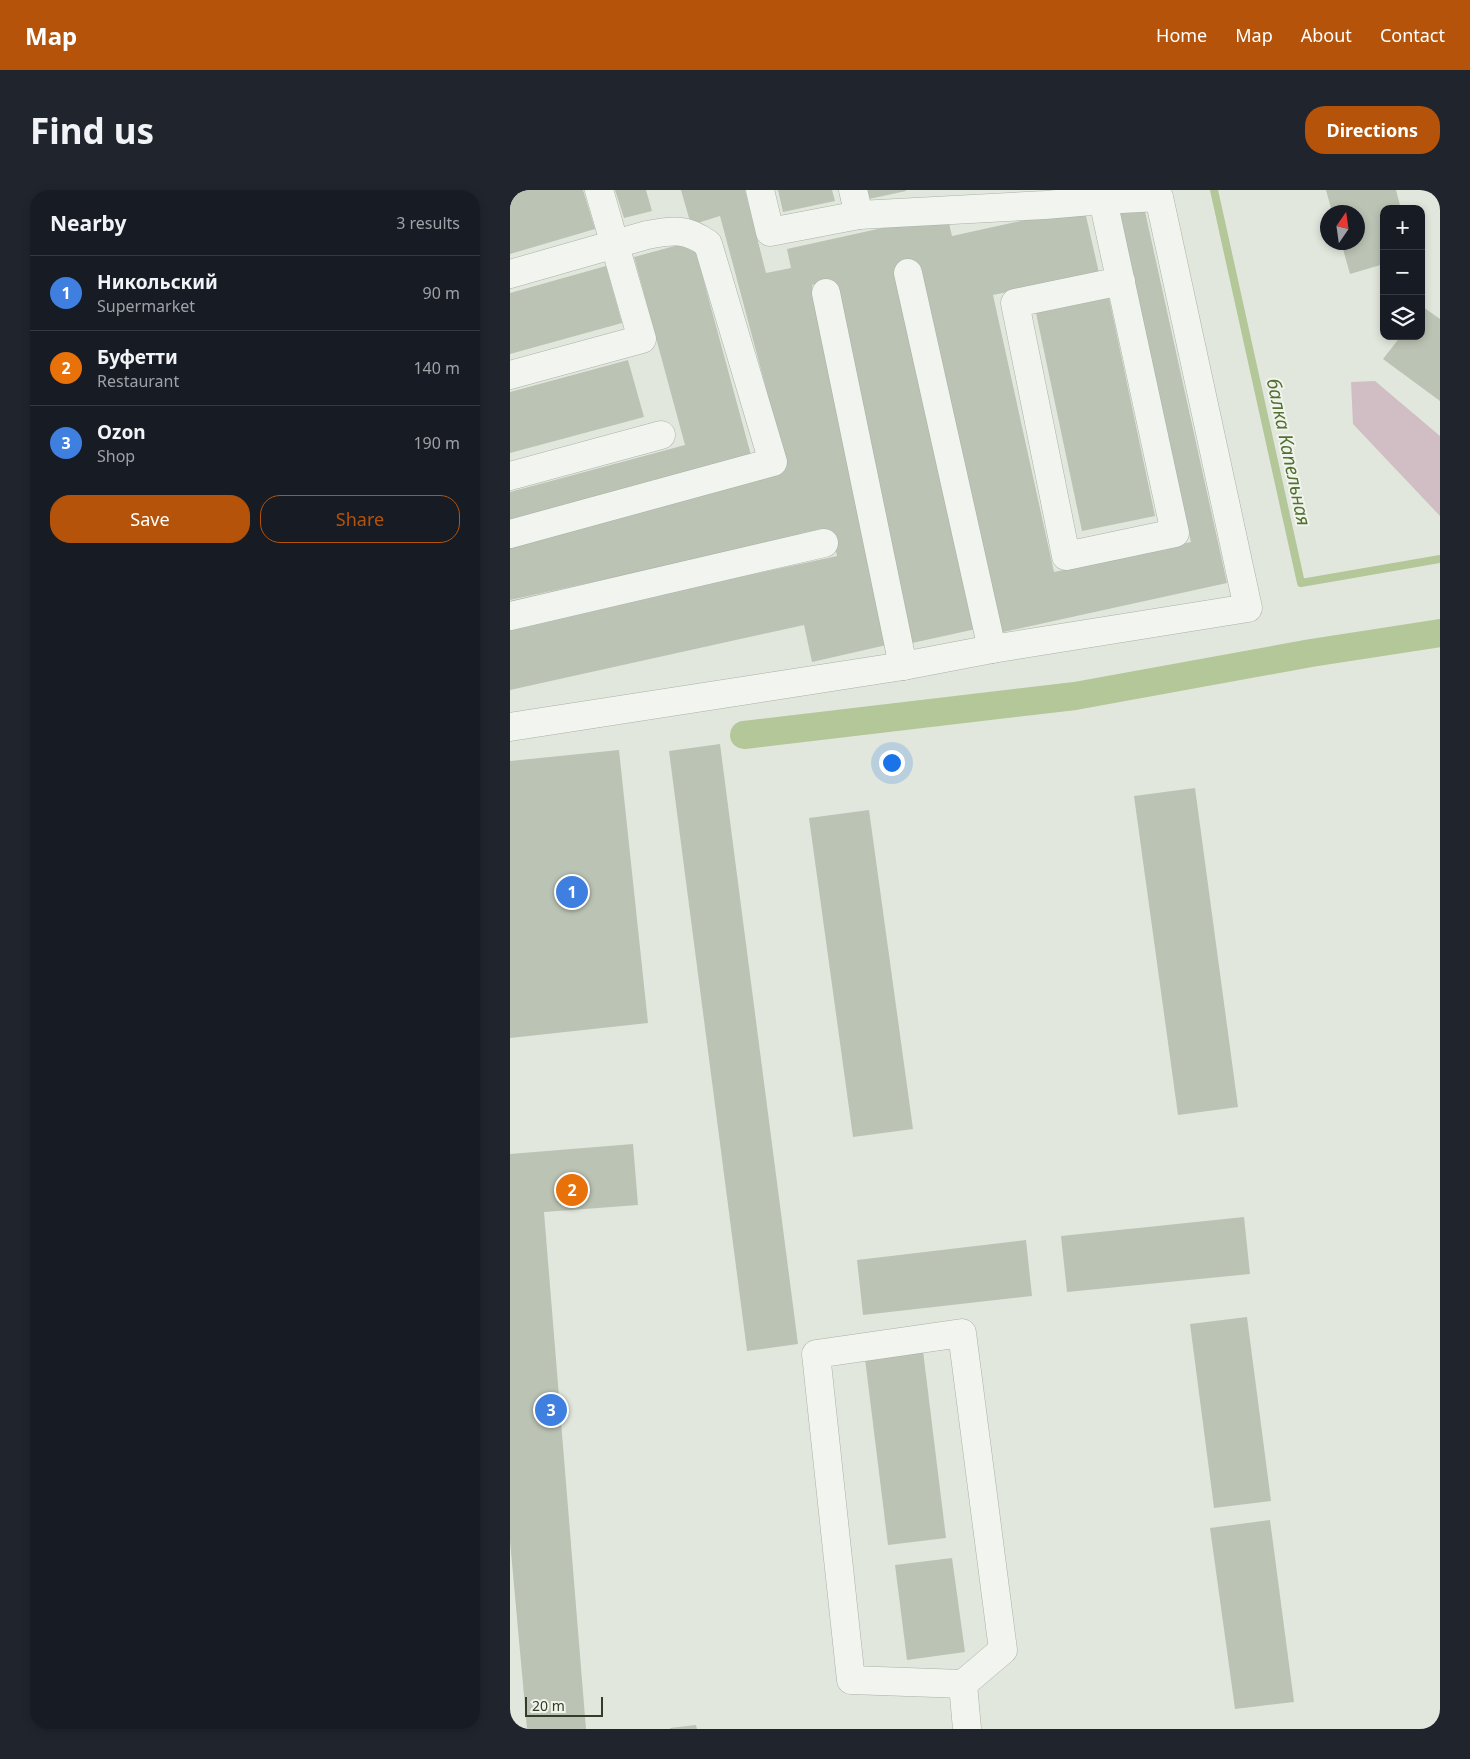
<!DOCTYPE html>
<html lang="en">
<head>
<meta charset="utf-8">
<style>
	:root { --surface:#171b24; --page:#20242c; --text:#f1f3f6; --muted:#9ea1a6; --line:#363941; --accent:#b45309 }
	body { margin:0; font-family:"Noto Sans",sans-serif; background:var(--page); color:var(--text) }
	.controls { position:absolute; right:15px; top:15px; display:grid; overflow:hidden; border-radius:10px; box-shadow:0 2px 8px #0003 }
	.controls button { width:45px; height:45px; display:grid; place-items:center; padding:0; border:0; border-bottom:1px solid var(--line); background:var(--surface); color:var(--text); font:25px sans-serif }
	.compass { position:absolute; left:810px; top:15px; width:45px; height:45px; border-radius:50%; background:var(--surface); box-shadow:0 2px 8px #0003; rotate:13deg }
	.scale { position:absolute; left:15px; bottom:12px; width:78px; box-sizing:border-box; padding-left:5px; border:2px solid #313d27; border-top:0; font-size:14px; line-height:18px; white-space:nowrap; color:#313d27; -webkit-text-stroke:4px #f0f4ec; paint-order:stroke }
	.you { position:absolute; left:381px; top:572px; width:18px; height:18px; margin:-12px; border:4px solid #fff; border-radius:50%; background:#1a73e8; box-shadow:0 0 0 8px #1a73e833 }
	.badge { display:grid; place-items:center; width:32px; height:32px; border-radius:50%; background:var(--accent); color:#fff; font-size:16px; font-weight:700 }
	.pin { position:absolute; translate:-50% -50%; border:2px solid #fff; box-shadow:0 1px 5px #0006 }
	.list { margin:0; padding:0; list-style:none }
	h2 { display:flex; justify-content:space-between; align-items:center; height:65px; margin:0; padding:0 20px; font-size:21px }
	h2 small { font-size:16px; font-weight:400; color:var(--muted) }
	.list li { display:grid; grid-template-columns:32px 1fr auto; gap:15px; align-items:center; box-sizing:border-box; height:75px; padding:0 20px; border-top:1px solid var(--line) }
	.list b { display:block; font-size:19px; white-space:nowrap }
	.list p { margin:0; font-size:16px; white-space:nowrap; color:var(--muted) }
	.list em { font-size:16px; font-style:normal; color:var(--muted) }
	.actions { display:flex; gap:10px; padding:15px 20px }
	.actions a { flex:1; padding:11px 0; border:1px solid var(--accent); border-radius:20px; text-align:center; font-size:18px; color:var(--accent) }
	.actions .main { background:var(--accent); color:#fff }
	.icon { flex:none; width:28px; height:28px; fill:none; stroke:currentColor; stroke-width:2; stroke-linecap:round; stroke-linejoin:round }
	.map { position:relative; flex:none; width:930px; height:1539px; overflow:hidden; border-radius:20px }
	header { display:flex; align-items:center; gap:30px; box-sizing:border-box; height:70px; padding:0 25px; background:var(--accent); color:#fff }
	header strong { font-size:24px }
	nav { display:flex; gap:28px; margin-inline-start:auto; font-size:18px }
	.intro { display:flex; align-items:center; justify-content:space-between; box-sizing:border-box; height:120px; padding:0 30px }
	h1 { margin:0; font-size:35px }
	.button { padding:12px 22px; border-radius:20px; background:var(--accent); color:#fff; font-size:18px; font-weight:700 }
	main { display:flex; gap:30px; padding:0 30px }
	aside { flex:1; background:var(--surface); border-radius:20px; box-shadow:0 2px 8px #0003 }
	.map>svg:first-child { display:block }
</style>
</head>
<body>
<header>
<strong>Map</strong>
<nav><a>Home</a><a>Map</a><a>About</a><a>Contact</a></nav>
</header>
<div class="intro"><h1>Find us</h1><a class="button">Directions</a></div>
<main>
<aside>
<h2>Nearby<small>3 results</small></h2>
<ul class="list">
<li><span class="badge" style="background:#3f7fe0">1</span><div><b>Никольский</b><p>Supermarket</p></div><em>90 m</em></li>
<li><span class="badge" style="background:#e8710a">2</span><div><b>Буфетти</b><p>Restaurant</p></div><em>140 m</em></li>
<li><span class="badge" style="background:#3f7fe0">3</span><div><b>Ozon</b><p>Shop</p></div><em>190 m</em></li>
</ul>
<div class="actions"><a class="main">Save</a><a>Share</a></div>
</aside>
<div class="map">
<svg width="930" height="1539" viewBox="0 0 930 1539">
	<rect width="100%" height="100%" fill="#e2e7dd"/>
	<polygon fill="#d0bec4" points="865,191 930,246 930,326 843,234 841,192"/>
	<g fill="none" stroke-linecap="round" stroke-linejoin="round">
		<polyline stroke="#b3c798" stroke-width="8" points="704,0 791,393 930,369"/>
		<polyline stroke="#b3c798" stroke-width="28" points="234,545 565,506 801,463 930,443"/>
	</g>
	<g fill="#bbc3b4">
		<polygon points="0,0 73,0 85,39 0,64"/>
		<polygon points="105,0 136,0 142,21 114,28"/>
		<polygon points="171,0 235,0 256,83 281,78 277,59 413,29 438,29 442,46 574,17 589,83 483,105 544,382 681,352 608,23 634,17 717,393 489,443 408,73 387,78 466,439 402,453 322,90 302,95 381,454 302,472 294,435 0,500 0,437 327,366 321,340 0,410 0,355 277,277 210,26 181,35"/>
		<polygon points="268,0 322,0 325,11 273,22"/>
		<polygon points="357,0 396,0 396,1 359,9"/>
		<polygon points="816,0 886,0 891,19 874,19 874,74 840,84 831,52 848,52 848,22 822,22"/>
		<polygon points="183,51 242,269 0,335 0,302 175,255 124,67"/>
		<polygon points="96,76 112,133 0,164 0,103"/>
		<polygon points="599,108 645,326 572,341 526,123"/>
		<polygon points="913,117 930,129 930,211 873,169 891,146 911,146 911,119"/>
		<polygon points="118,170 134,227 0,263 0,202"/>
		<polygon points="210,554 288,1154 237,1161 159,561"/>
		<polygon points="109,560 138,833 0,848 0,571"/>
		<polygon points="685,598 728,917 668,925 624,606"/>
		<polygon points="359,620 403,939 343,947 299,628"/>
		<polygon points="123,954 128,1015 34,1022 76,1539 17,1539 0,1351 0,964"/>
		<polygon points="734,1027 740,1084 557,1102 551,1046"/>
		<polygon points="516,1050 522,1106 353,1125 347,1070"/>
		<polygon points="737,1127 761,1311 704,1318 680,1134"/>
		<polygon points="413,1161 436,1348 378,1355 355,1169"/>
		<polygon points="760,1330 784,1512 725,1519 700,1338"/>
		<polygon points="442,1368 455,1462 397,1470 385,1375"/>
		<polygon points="186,1535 187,1539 160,1539 160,1538"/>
	</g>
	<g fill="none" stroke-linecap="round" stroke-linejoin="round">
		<g stroke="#a9b1a3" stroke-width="29">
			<g id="minor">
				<polyline points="250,0 260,42 349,25 535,15 593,10 665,343 556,366 505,113 611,91"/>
				<polyline points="343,0 349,25"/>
				<polyline points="398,83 482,459"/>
				<path d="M0 84 137 45C162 40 177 38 198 54L263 272 0 344"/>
				<polyline points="316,103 393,476"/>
				<polyline points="0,185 132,149 89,0"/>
				<polyline points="0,286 151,245"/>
				<polyline points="0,426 314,353"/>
				<polyline points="0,537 393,476 482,459 738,418 649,7 593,10 591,0"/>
				<polygon points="452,1143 493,1460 453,1494 341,1490 306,1164"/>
				<polyline points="453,1494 457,1539"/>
			</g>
		</g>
		<use href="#minor" stroke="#f2f5ef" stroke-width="28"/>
	</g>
	<g text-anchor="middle" stroke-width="4" stroke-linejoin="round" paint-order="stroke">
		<g font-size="19" font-style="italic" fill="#537032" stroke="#f0f4ec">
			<text transform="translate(779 262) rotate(78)" y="7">балка Капельная</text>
		</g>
	</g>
</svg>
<div class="controls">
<button>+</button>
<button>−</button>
<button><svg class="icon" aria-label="layers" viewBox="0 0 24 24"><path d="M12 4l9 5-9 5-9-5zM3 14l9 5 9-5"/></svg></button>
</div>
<svg class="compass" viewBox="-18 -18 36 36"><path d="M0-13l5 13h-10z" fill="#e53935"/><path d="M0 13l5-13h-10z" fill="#9ea1a6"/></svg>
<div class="scale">20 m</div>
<div class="you"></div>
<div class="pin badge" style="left:62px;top:702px;background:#3f7fe0">1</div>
<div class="pin badge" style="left:62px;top:1000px;background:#e8710a">2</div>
<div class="pin badge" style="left:41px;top:1220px;background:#3f7fe0">3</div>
</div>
</main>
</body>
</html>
